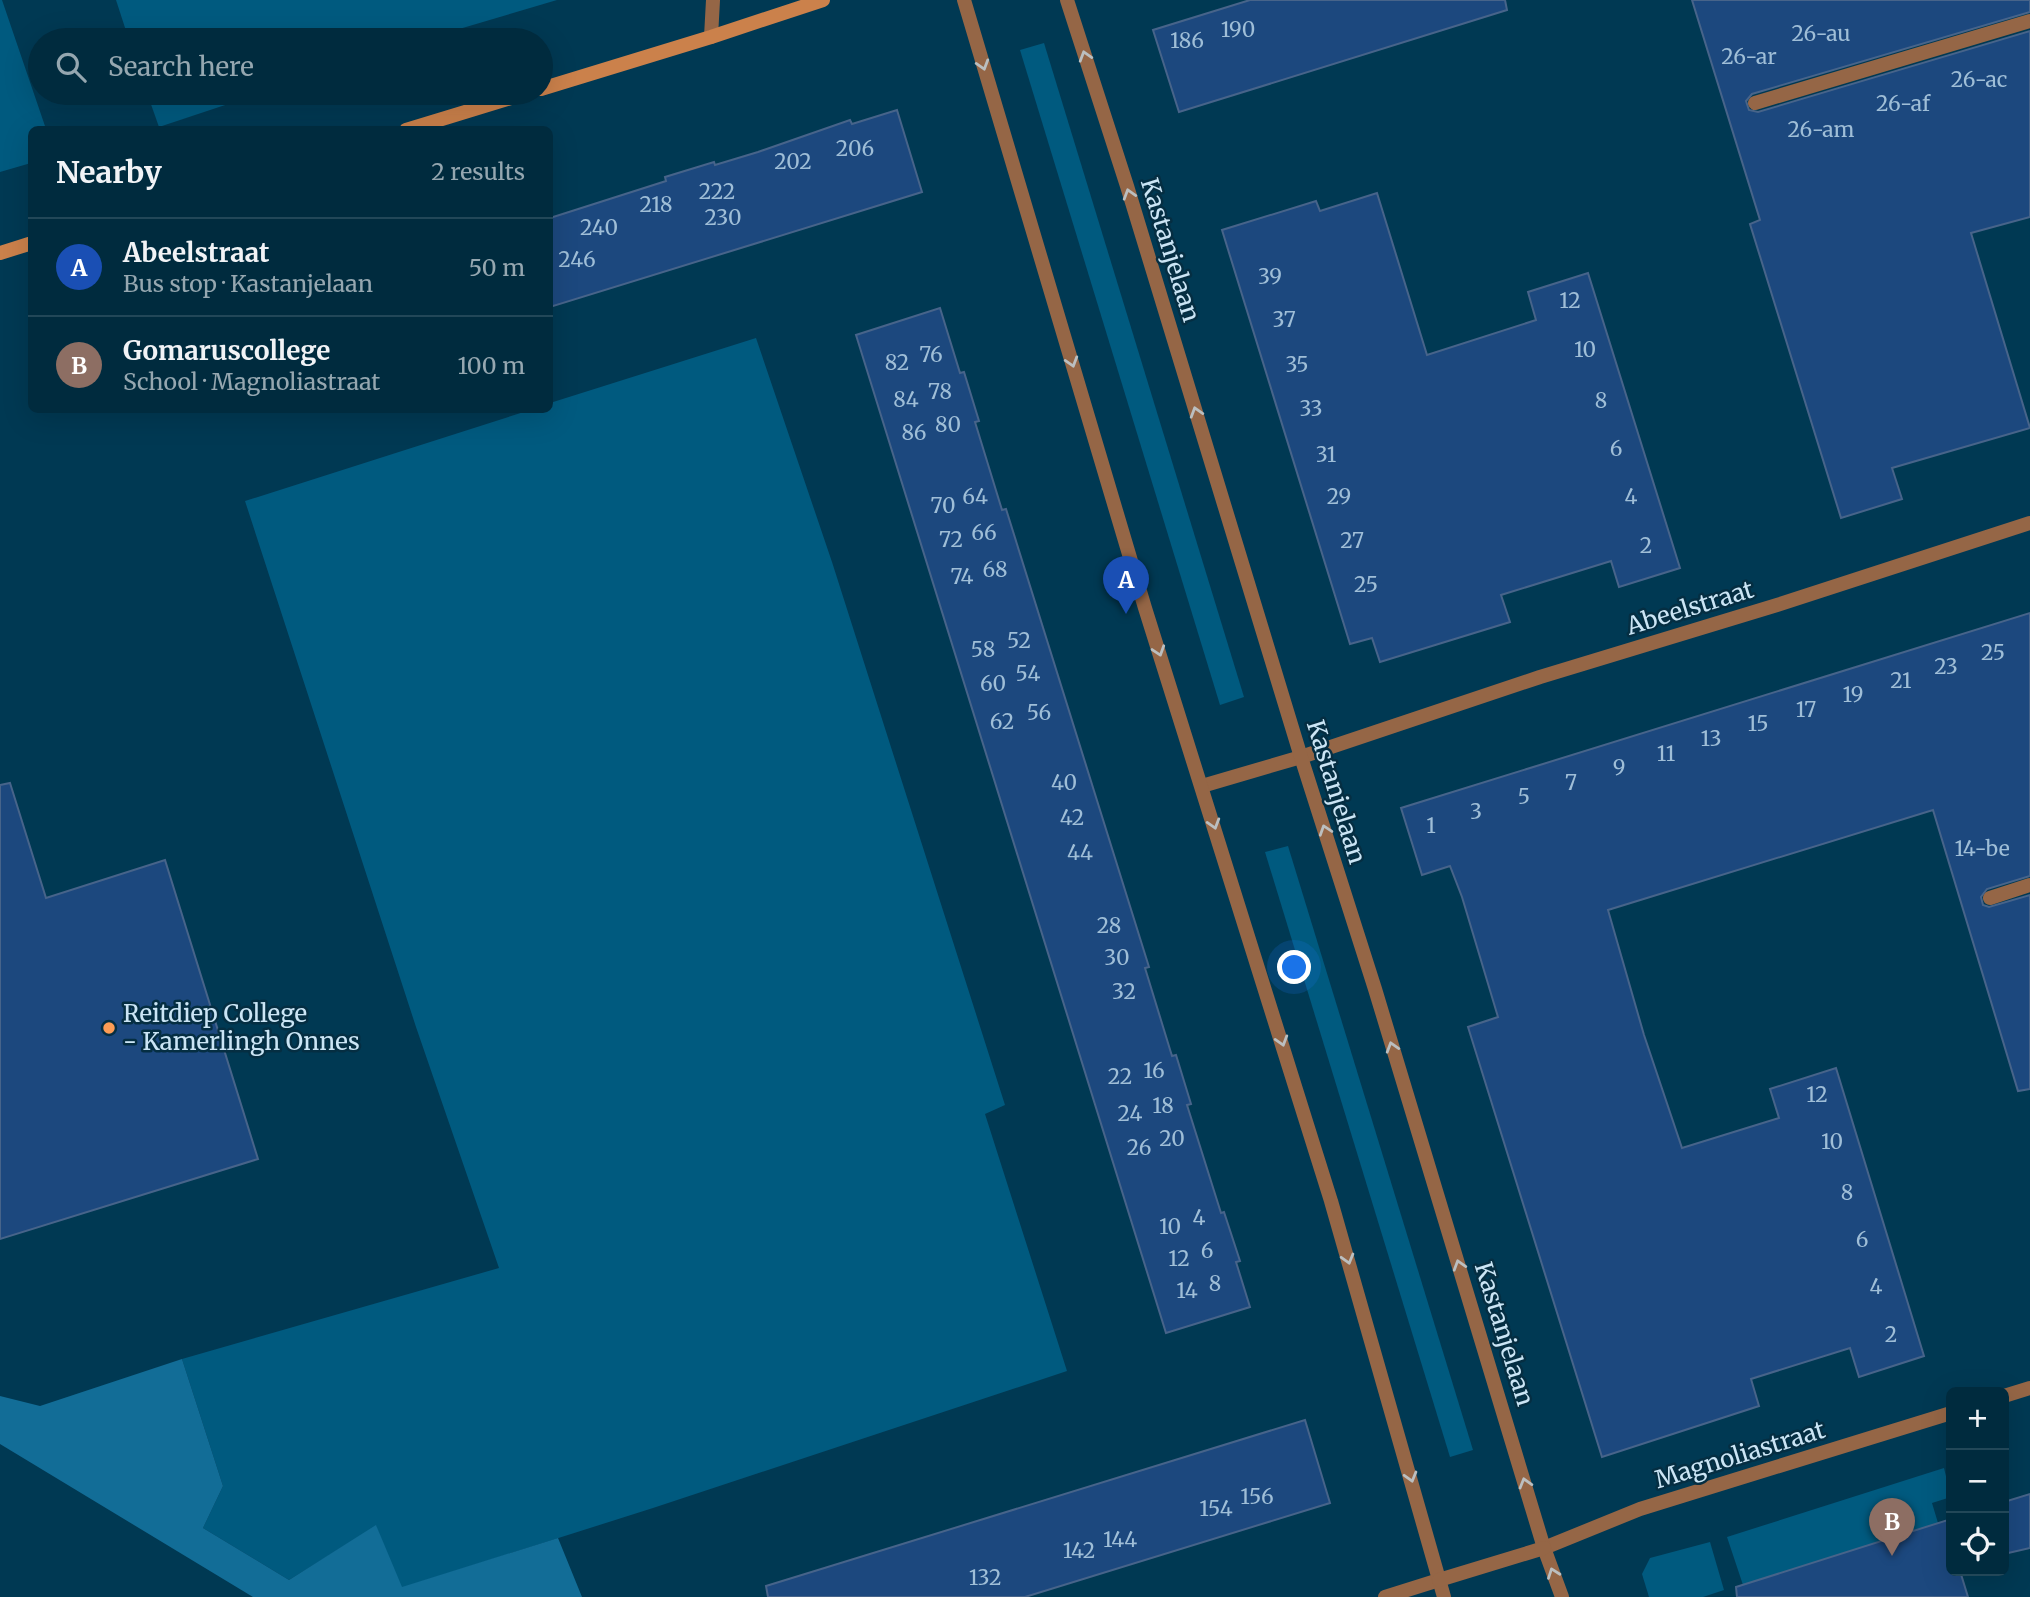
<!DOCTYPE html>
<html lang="en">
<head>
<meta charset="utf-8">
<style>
	:root { --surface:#002b3e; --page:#0a3345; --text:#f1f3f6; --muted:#95a7b0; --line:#224758; --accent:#95b2f1 }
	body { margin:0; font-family:Merriweather,serif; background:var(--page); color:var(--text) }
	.controls { position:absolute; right:21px; bottom:21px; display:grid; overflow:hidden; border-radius:10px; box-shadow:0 7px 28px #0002 }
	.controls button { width:63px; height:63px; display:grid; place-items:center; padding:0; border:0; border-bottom:2px solid var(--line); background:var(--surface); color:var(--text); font:35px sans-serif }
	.you { position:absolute; left:1295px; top:968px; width:24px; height:24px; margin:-18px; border:5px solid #fff; border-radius:50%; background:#1a73e8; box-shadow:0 0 0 10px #1a73e833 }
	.badge { display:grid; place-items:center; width:46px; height:46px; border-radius:50%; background:var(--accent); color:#fff; font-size:23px; font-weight:700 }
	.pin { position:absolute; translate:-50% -58px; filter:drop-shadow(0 2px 4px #0008) }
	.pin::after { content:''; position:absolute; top:37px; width:24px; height:21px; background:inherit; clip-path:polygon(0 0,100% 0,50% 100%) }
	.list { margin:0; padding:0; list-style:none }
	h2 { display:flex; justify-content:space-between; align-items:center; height:91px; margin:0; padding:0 28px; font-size:30px }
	h2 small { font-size:23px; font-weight:400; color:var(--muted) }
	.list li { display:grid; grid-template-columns:46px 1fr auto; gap:21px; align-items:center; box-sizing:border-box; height:98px; padding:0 28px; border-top:2px solid var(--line) }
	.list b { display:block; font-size:26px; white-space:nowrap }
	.list p { margin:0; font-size:23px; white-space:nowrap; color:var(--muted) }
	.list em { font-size:23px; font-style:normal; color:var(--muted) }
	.icon { flex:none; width:38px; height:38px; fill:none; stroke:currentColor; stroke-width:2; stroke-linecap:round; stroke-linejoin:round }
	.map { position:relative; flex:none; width:2030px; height:1597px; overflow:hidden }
	.search { position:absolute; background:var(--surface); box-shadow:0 7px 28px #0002; left:28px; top:28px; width:525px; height:77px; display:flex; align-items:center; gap:18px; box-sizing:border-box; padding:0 24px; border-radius:38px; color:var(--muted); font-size:26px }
	.panel { position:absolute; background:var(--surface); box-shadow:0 7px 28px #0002; left:28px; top:126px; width:525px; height:287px; border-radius:10px }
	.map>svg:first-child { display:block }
</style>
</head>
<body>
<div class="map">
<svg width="2030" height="1597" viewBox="0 0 2030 1597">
	<rect width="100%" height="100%" fill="#003953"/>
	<g fill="#005a7f">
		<polygon points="0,0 2,0 46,129 32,130 31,163 0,172"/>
		<polygon points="116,0 557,0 422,40 129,40"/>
		<polygon points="1044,43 1244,697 1220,705 1020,50"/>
		<polygon points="147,93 261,93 159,127"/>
		<polygon points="756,338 832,562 1005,1105 985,1114 1067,1371 653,1508 401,1588 376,1526 289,1580 203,1528 223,1486 182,1359 499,1268 416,1027 245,501 530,410 550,410 550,403"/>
		<polygon points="1288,846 1473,1450 1450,1457 1265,852"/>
		<polygon points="1944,1468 1951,1497 1932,1503 1938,1523 1743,1585 1727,1537"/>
		<polygon points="1710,1542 1724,1590 1703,1597 1649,1597 1642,1574 1650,1558"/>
	</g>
	<polygon fill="#126d97" points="182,1359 223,1486 203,1528 289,1580 376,1525 402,1587 558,1538 582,1597 253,1597 0,1444 0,1396 40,1406"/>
	<g fill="#1c487e" stroke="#47648a" stroke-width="2">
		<polygon points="1250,0 1505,0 1507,10 1179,112 1153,30"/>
		<polygon points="1692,0 2030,0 2030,12 1752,94 1746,101 1749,110 1758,112 2030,31 2030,217 1971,233 2030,428 1892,468 1902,499 1841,518 1750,224 1760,220"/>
		<polygon points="897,110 922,192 550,307 550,218 666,181 665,177 714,162 715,165 758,152 850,120 852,124"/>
		<polygon points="1377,193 1427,355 1536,320 1528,292 1588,273 1680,568 1619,587 1611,561 1501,595 1510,622 1380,662 1372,638 1350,644 1222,230 1316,201 1320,211"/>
		<polygon points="940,308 960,373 964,372 979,421 975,422 1002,510 1006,509 1149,967 1145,968 1172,1056 1176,1055 1191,1104 1187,1105 1221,1213 1224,1212 1240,1261 1236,1262 1250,1307 1166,1333 856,335"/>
		<polygon points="2030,613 2030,876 1987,889 1981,897 1983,905 1989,907 2030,895 2030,1089 2018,1091 1933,810 1608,910 1644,1035 1682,1148 1779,1118 1770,1089 1836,1068 1924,1356 1859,1377 1850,1348 1751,1379 1759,1406 1602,1457 1468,1027 1498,1017 1462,897 1450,866 1422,875 1401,808"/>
		<polygon points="10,783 46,898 165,860 258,1159 0,1239 0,785"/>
		<polygon points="1305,1420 1330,1503 1025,1597 768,1597 766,1586"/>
		<polygon points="2030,1494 2030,1548 2004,1554 2004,1502"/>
		<polygon points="1951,1519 1951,1571 1960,1571 1968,1597 1737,1597 1736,1587"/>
	</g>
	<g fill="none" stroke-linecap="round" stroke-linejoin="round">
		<g stroke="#956646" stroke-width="14">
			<polyline points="1755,103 2030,21"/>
			<polyline points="1990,898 2030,885"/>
		</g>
		<g stroke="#956646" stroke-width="14">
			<polyline points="711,37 713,0"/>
			<polyline points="1202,786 1301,757 1540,677 1777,605 2030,523"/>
			<polyline points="2004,1396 2030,1388"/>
			<polyline points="1544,1548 1640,1509 1951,1413"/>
			<polyline points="1385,1597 1439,1580"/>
		</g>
		<g stroke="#956646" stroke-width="14">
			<polyline points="964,0 1145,608 1331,1201 1444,1597"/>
			<polyline points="1067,0 1127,186 1301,757 1375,989 1544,1548 1562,1597"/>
			<polyline points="1439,1580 1544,1548"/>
		</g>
		<g stroke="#cb814b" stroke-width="14">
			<polyline points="541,89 711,37 823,0"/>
			<polyline points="406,130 527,93"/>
			<polyline points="0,253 32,243"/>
		</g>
	</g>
	<defs><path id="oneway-chevron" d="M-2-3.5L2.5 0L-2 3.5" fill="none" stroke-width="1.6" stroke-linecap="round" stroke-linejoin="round" transform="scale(1.75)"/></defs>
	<g stroke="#bbbfc0">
		<use href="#oneway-chevron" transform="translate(1085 56) rotate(-107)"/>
		<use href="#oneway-chevron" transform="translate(983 65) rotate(73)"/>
		<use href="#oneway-chevron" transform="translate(1129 194) rotate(-107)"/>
		<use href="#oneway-chevron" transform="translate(1072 362) rotate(73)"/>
		<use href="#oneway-chevron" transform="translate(1196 412) rotate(-107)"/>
		<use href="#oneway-chevron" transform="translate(1159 651) rotate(72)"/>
		<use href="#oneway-chevron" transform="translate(1214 824) rotate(73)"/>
		<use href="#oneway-chevron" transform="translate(1325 830) rotate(-108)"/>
		<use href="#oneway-chevron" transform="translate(1282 1041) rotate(73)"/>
		<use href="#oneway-chevron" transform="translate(1392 1047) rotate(-107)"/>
		<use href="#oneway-chevron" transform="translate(1348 1259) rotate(74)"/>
		<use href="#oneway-chevron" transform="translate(1459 1265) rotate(-107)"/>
		<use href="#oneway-chevron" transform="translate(1411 1477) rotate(74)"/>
		<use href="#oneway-chevron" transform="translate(1525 1483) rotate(-106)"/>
		<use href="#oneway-chevron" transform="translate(1553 1573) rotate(-110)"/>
	</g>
	<circle fill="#fd9c55" stroke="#052e42" stroke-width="2.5" cx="109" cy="1028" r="7"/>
	<g text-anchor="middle" stroke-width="5" stroke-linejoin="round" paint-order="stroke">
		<g font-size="21" fill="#9fbed7">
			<text x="1238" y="37">190</text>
			<text x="1821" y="41">26-au</text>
			<text x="1187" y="48">186</text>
			<text x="1749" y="64">26-ar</text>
			<text x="1979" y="87">26-ac</text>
			<text x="1903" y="111">26-af</text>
			<text x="1821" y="137">26-am</text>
			<text x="855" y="156">206</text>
			<text x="793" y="169">202</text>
			<text x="717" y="199">222</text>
			<text x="656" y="212">218</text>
			<text x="723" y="225">230</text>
			<text x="599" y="235">240</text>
			<text x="577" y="267">246</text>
			<text x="1270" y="284">39</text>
			<text x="1570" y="308">12</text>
			<text x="1284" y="327">37</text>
			<text x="1585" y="357">10</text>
			<text x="931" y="362">76</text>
			<text x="897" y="370">82</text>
			<text x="1297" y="372">35</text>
			<text x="940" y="399">78</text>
			<text x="906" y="407">84</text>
			<text x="1601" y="408">8</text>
			<text x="1311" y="416">33</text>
			<text x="948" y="432">80</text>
			<text x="914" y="440">86</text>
			<text x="1616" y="456">6</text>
			<text x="1326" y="462">31</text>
			<text x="975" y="504">64</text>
			<text x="1339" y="504">29</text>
			<text x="1631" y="504">4</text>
			<text x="943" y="513">70</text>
			<text x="984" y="540">66</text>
			<text x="951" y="547">72</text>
			<text x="1352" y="548">27</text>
			<text x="1646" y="553">2</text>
			<text x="995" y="577">68</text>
			<text x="962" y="584">74</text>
			<text x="1366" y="592">25</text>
			<text x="1019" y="648">52</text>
			<text x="983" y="657">58</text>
			<text x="1993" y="660">25</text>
			<text x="1946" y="674">23</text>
			<text x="1028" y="681">54</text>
			<text x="1901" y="688">21</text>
			<text x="993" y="691">60</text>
			<text x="1853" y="702">19</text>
			<text x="1806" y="717">17</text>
			<text x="1039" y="720">56</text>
			<text x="1002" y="729">62</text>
			<text x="1758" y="731">15</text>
			<text x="1711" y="746">13</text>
			<text x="1666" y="761">11</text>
			<text x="1619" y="775">9</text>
			<text x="1064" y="790">40</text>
			<text x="1571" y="790">7</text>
			<text x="1524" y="804">5</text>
			<text x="1476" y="819">3</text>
			<text x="1072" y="825">42</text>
			<text x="1431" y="833">1</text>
			<text x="1982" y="856">14-be</text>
			<text x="1080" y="860">44</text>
			<text x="1109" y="933">28</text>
			<text x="1117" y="965">30</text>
			<text x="1124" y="999">32</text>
			<text x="1154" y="1078">16</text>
			<text x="1120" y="1084">22</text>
			<text x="1817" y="1102">12</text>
			<text x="1163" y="1113">18</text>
			<text x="1130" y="1121">24</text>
			<text x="1172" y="1146">20</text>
			<text x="1832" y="1149">10</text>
			<text x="1139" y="1155">26</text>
			<text x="1847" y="1200">8</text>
			<text x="1199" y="1225">4</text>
			<text x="1170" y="1234">10</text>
			<text x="1862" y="1247">6</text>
			<text x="1207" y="1258">6</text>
			<text x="1179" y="1266">12</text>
			<text x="1215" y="1291">8</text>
			<text x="1876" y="1294">4</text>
			<text x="1187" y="1298">14</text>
			<text x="1891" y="1342">2</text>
			<text x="1257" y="1504">156</text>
			<text x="1216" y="1516">154</text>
			<text x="1120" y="1547">144</text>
			<text x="1079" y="1558">142</text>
			<text x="985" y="1585">132</text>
		</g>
		<g font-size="24" fill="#cbe5f5" stroke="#052e42">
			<text transform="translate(1170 250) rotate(73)" y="8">Kastanjelaan</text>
			<text transform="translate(1690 608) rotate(-17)" y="8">Abeelstraat</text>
			<text transform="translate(1336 792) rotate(73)" y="8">Kastanjelaan</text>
			<text transform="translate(1504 1334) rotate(73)" y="8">Kastanjelaan</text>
			<text transform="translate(1740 1455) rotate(-17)" y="8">Magnoliastraat</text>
		</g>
		<g font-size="24" fill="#cbe5f5" stroke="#052e42" text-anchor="start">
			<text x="123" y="1022">Reitdiep College<tspan x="123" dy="28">- Kamerlingh Onnes</tspan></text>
		</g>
	</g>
</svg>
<div class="controls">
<button>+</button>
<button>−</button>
<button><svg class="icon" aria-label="locate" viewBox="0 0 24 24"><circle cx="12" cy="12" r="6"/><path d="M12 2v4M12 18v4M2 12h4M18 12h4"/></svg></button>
</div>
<div class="you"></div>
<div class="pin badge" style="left:1126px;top:614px;background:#1a4fb4">A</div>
<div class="pin badge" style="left:1892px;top:1556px;background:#8d6e63">B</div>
<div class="search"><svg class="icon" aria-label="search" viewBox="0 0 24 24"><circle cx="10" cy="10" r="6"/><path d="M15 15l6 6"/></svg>Search here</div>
<section class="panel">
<h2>Nearby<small>2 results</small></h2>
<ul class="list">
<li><span class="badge" style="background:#1a4fb4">A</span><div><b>Abeelstraat</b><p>Bus stop · Kastanjelaan</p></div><em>50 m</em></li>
<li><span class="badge" style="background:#8d6e63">B</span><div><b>Gomaruscollege</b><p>School · Magnoliastraat</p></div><em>100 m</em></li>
</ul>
</section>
</div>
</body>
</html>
